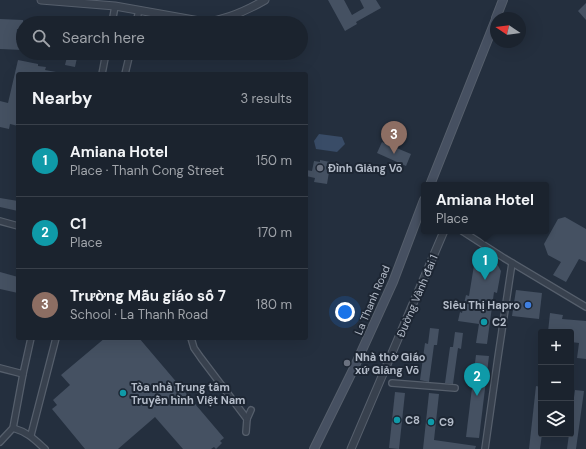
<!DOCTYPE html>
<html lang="en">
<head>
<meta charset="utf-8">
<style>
	:root { --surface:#1b232e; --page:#282f3a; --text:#f1f3f6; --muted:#a0a4aa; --line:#39404a; --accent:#1a73e8 }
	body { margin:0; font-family:"DM Sans",sans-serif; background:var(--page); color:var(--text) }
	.controls { position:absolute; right:12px; bottom:12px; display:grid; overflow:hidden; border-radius:4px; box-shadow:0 4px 16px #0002 }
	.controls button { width:36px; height:36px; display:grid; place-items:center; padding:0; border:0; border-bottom:1px solid var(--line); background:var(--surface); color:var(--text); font:20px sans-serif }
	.compass { position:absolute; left:490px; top:12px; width:36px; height:36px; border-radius:50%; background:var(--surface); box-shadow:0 4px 16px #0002; rotate:283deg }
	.you { position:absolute; left:345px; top:312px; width:14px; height:14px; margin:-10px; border:3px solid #fff; border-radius:50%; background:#1a73e8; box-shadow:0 0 0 6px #1a73e833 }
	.badge { display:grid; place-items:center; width:26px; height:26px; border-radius:50%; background:var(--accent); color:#fff; font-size:13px; font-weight:700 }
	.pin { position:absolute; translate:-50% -33px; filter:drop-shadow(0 1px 2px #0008) }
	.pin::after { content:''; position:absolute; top:21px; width:14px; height:12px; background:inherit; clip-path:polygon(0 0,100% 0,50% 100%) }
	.popup { position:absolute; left:421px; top:182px; width:128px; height:52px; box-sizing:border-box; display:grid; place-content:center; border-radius:4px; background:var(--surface); filter:drop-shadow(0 1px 3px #0005); font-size:13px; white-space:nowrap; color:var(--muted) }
	.popup b { font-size:15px; color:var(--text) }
	.popup::after { content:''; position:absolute; left:50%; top:100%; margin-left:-8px; border:8px solid transparent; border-top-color:var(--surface) }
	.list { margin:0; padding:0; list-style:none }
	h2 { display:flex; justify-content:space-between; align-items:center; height:52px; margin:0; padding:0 16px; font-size:17px }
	h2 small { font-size:13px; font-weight:400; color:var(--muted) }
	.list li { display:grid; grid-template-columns:26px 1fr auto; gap:12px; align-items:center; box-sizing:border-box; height:72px; padding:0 16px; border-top:1px solid var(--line) }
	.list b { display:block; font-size:15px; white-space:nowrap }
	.list p { margin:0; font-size:13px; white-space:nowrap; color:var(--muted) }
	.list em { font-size:13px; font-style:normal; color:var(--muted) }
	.icon { flex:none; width:22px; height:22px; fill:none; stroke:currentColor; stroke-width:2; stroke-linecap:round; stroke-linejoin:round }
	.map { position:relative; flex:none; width:586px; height:449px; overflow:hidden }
	.search { position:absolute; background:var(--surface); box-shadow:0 4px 16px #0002; left:16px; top:16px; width:292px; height:44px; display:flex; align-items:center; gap:10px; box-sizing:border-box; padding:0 14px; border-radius:22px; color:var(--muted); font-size:15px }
	.panel { position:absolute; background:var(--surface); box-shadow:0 4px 16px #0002; left:16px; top:72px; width:292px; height:268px; border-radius:4px }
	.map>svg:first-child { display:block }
</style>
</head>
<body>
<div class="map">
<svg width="586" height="449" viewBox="0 0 586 449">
	<rect width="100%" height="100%" fill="#242f3e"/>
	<polygon fill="#394c67" points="319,134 342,137 345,144 337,152 316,149 314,141"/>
	<g fill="#455162">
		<polygon points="328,0 344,0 352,15 364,8 360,0 376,0 381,8 356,22 357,24 345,31"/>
		<polygon points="586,3 586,20 578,11"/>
		<polygon points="0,19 23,20 23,30 17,29 16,40 23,40 23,50 0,49"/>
		<polygon points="68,53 78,53 75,67 65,65"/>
		<polygon points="18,60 38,64 38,66 46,67 45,70 56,72 56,74 18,74 18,126 10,124 9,129 0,127 0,101 8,103"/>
		<polygon points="382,142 411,154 406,166 377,153"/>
		<polygon points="320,160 330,162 328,171 329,172 327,184 314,182 315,178 306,176 306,170 312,171 314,161 320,162"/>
		<polygon points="0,198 18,201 18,211 0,207"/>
		<polygon points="565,217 586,229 586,262 579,259 566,282 553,275 561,262 548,255 544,244 558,219"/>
		<polygon points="476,253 497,264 501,271 497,293 494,292 487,344 476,343 479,324 458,321 460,312 462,313 466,295 469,296"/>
		<polygon points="0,272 18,277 18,293 0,289"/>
		<polygon points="516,290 542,293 539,319 512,316"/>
		<polygon points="550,313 563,315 562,319 586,321 586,359 577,358 579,343 571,342 571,332 548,332"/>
		<polygon points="430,328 439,329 437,345 434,345 429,382 420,380 425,343 428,344"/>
		<polygon points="455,332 463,333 461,349 458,348 453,384 445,383 450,347 453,347"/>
		<polygon points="105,338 139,338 224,438 220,441 222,443 216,449 214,447 211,449 183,449 155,417 118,449 85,449 52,409 57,405 53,400 70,385 61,375"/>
		<polygon points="476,355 489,356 479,438 466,437"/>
		<polygon points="536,386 541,387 542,434 540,449 529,449"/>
		<polygon points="575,390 584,391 576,449 567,449 569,434 571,434 571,419"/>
		<polygon points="395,392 405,393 399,449 389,448"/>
		<polygon points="429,393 439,394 434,440 476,446 475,449 423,449"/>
	</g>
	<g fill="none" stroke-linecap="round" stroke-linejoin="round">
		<g stroke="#565f6c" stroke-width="8">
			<g id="minor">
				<polyline points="112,23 115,6"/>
				<polyline points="136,23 139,10"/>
				<polyline points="102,74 106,53"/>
				<polyline points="125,74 130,53"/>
				<polyline points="0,221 18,226"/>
				<polyline points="462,231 504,258 586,307"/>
				<polyline points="191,338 194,348 201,358 247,419 246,432"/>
				<polyline points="0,368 23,374"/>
				<polyline points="392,383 455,388"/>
				<polyline points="247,419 251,410"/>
				<path d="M13 428C27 432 34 439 45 449"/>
				<polyline points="31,435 56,338"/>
				<polyline points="0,442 13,428 23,374 31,338"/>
				<polyline points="485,449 498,357 512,263"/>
			</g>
		</g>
		<g stroke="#565f6c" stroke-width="9">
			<g id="tertiary">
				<path d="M41 0 115 6 205 22C227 20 246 11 265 0"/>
				<polyline points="351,449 444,231"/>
			</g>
		</g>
		<g stroke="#565f6c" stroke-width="10">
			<g id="secondary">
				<polyline points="496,18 503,0"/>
				<polyline points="430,185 496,19"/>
				<polyline points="314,449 353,370 393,282 424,200"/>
			</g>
		</g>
		<use href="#minor" stroke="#38414e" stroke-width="5.5"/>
		<use href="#tertiary" stroke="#38414e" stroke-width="7"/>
		<use href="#secondary" stroke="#465061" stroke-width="8"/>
	</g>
	<g fill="#6b7280" stroke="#1d2633" stroke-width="1.5">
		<circle cx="320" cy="168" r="4"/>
		<circle cx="347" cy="363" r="4"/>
	</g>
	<circle fill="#3f7fe0" stroke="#1d2633" stroke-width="1.5" cx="528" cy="305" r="4"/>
	<g fill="#0f9aa8" stroke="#1d2633" stroke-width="1.5">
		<circle cx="484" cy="322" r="4"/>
		<circle cx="123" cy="393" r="4"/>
		<circle cx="397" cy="420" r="4"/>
		<circle cx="431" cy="422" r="4"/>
	</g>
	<g text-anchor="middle" stroke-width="4" stroke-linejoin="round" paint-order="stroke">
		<g font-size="11" font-weight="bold" fill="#b4bcc9" stroke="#1d2633" text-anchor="start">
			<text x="328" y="172">Đình Giảng Võ</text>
			<text x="520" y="309" text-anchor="end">Siêu Thị Hapro</text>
			<text x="492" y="326">C2</text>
			<text x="355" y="361">Nhà thờ Giáo<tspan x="355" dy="13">xứ Giảng Võ</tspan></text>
			<text x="131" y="391">Tòa nhà Trung tâm<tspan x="131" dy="13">Truyền hình Việt Nam</tspan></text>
			<text x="405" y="424">C8</text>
			<text x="439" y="426">C9</text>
		</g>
		<g font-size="11" fill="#b4bcc9" stroke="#1d2633">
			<text transform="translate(417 296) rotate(-67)" y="4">Đường Vành đai 1</text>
			<text transform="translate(372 300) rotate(-67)" y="4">La Thanh Road</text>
		</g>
	</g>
</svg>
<div class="controls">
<button>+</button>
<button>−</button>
<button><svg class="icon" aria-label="layers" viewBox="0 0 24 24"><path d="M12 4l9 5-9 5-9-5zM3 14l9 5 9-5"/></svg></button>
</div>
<svg class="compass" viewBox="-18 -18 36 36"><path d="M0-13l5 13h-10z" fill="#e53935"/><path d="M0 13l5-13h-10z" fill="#a0a4aa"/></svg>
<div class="you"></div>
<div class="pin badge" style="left:485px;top:280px;background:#0f9aa8">1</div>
<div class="popup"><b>Amiana Hotel</b>Place</div>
<div class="pin badge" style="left:477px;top:396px;background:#0f9aa8">2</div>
<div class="pin badge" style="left:394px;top:154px;background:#8d6e63">3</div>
<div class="search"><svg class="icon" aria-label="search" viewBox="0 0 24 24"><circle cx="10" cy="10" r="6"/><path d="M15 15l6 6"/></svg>Search here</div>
<section class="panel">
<h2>Nearby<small>3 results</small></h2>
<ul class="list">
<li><span class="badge" style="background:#0f9aa8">1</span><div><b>Amiana Hotel</b><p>Place · Thanh Cong Street</p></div><em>150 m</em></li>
<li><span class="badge" style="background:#0f9aa8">2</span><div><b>C1</b><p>Place</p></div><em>170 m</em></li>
<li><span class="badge" style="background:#8d6e63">3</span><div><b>Trường Mẫu giáo số 7</b><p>School · La Thanh Road</p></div><em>180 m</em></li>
</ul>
</section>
</div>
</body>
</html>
